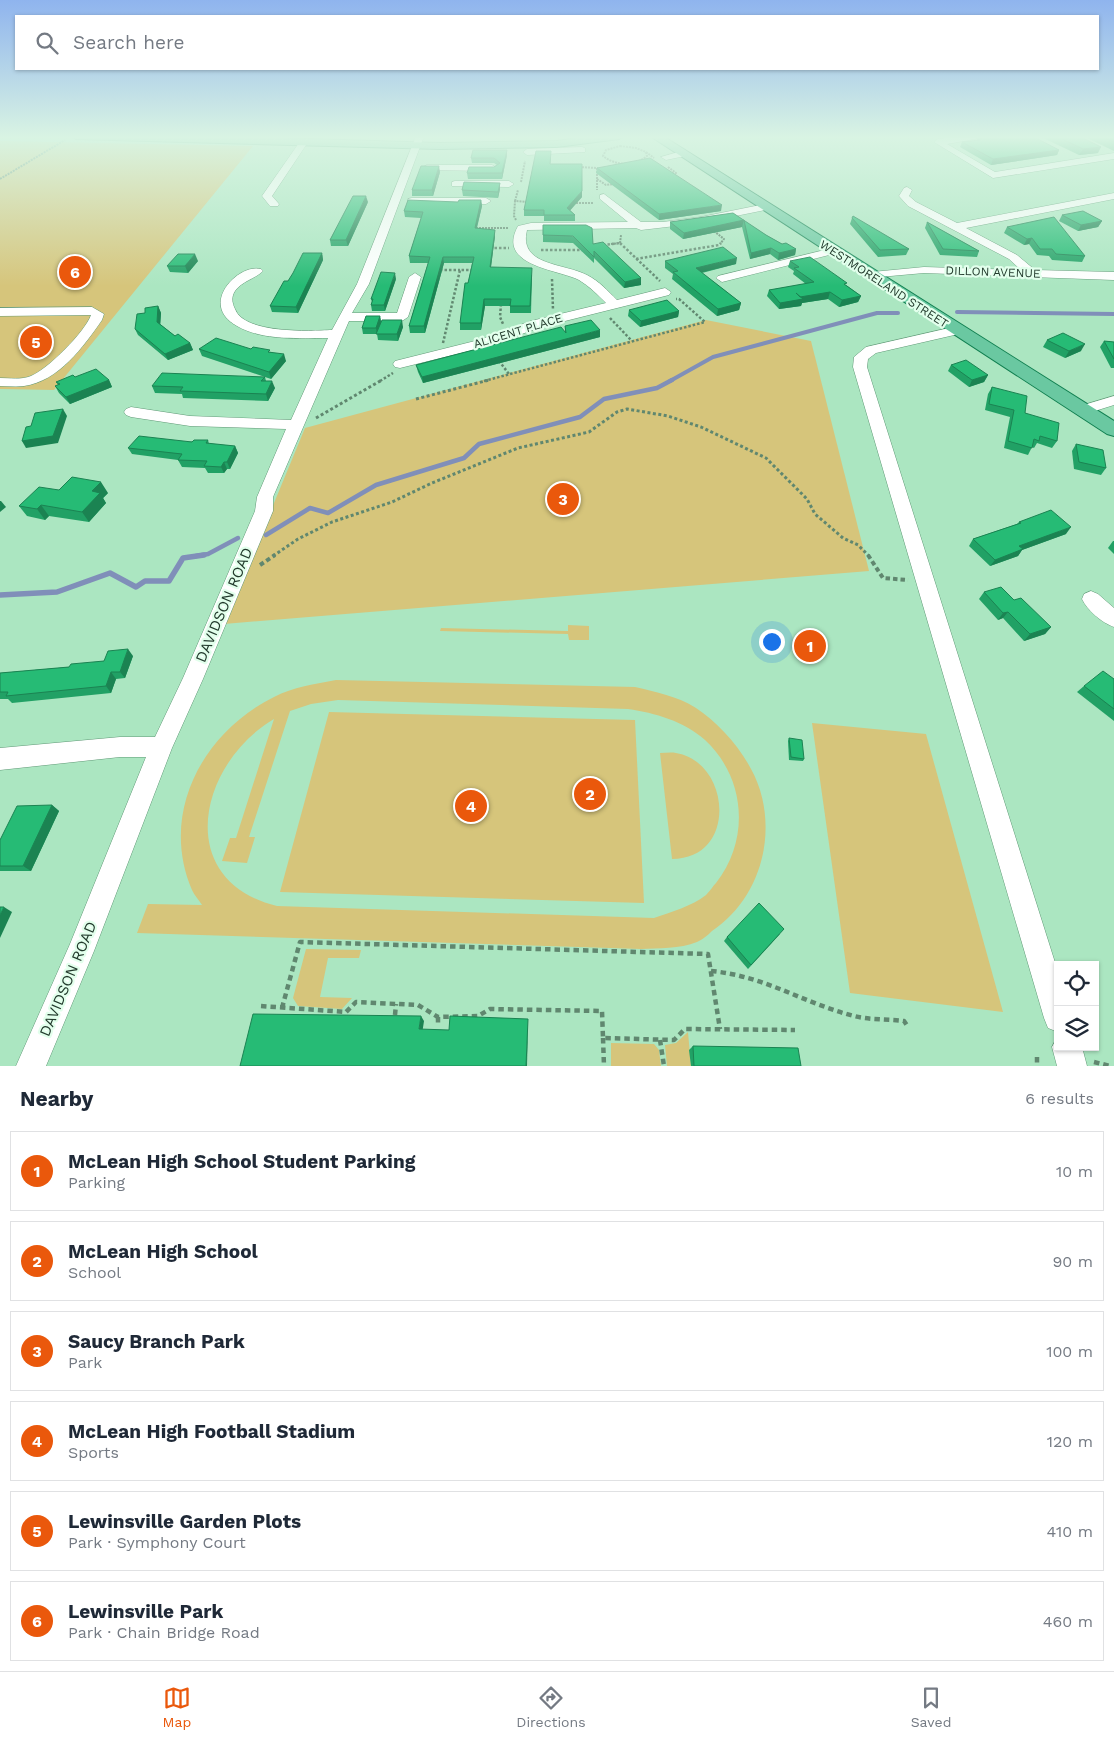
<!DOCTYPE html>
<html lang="en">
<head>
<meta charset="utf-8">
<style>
	:root { --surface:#fff; --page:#f2f2f3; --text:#1f2937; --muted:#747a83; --line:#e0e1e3; --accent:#ea580c }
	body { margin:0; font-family:"Work Sans",sans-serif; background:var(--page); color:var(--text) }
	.controls { position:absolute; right:15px; bottom:15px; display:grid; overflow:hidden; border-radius:0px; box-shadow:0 1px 4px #0004 }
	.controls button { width:45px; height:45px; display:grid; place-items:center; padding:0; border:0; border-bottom:1px solid var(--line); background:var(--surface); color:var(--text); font:25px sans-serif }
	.you { position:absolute; left:771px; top:641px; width:18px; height:18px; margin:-12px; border:4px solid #fff; border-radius:50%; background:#1a73e8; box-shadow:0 0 0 8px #1a73e833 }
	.badge { display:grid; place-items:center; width:32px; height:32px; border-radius:50%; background:var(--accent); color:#fff; font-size:16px; font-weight:700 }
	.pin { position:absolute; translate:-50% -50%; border:2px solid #fff; box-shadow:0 1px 5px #0006 }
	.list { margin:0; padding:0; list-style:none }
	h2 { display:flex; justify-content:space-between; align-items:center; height:65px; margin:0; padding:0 20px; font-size:21px }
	h2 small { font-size:16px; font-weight:400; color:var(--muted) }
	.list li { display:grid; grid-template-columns:32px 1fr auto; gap:15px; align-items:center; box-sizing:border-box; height:80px; margin:0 10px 10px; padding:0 10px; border:1px solid var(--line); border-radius:0px }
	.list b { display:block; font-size:19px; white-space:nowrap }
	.list p { margin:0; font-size:16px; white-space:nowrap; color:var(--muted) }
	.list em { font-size:16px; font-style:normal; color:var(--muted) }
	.icon { flex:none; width:28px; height:28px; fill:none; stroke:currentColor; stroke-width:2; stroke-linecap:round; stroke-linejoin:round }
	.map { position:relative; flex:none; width:1114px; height:1066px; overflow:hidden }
	.search { position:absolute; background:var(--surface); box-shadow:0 1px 4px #0004; left:15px; right:15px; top:15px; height:55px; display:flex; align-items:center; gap:12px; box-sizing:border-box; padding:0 18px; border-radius:0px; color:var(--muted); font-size:19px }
	.sheet { height:605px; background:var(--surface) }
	nav { display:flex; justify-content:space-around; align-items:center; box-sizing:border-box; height:70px; border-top:1px solid var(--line); background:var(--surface); font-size:14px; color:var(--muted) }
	nav a { display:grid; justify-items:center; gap:2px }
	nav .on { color:var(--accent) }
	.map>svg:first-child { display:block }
</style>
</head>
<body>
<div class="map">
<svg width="1114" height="1066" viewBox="0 0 1114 1066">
	<rect width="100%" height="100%" fill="#abe6c1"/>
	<g fill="#d6c57b" fill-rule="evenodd">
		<polygon points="0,141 253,146 54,390 0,389"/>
		<polygon points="706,320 811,341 869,571 224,624 305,428"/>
		<polygon points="568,625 589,626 589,640 569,640 568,634 440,631 441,628 568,631"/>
		<path d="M336 680 635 687C656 692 677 696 696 708 723 726 750 758 760 790 776 842 757 901 712 931 708 935 702 940 697 942 680 949 658 948 641 949L137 933 148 904 202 905C199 900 194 895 192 890 159 813 203 732 274 697 293 687 315 684 336 680ZM338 700 628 709C655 713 684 721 705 740 746 778 750 840 716 883 713 886 710 891 706 895 692 906 671 912 654 918L277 906C172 880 199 763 274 719L236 838H230L222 861 247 863 255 837H249L290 711 311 704Z"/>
		<polygon points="329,712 635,720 644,903 280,892"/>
		<polygon points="812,723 926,734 1003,1012 850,993"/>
		<path d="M660 753C665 753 671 752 676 753 731 762 738 859 672 859Z"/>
		<polygon points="306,949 361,950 359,958 328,958 320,997 352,998 342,1009 298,1006 293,998"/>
		<polygon points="688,1032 691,1066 667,1066 665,1045 676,1043"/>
		<polygon points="611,1043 654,1044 659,1050 661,1066 611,1066"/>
	</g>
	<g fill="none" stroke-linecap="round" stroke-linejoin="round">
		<g stroke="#808fb9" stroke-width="4">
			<polyline points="957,312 1114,314"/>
			<polyline points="670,381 713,357 877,313 898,313"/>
		</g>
		<g stroke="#808fb9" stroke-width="4.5">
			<polyline points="266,535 310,508 328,513 376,485 464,458 479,444 580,417 604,399 657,388 672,380"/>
			<polyline points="196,556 208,554 238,538"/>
		</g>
		<polyline stroke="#808fb9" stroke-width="5.5" points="0,595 57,592 110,573 136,587 145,581 169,581 183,558 204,555"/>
		<g stroke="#619977" stroke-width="1">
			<g id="minor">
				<path d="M416 136H424L369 284 352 313H397L409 277 415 273 421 277 408 317 402 321H349L273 497V511L203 679 172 748 94 951 46 1066H16L70 944 146 757H120L0 770V748L120 737H155L183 678 255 511 257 497 286 429 190 426 131 417 126 415 124 412 126 409 131 407 190 416 291 420 328 338C299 338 263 341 237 326 198 305 238 263 261 269L263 271C255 279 242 281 235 291 231 297 232 303 235 309 244 334 310 331 332 330L357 284Z"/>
				<polygon points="962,136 991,136 947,144 995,172 1114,153 1114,159 993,178 934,142 938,139"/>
				<polygon points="304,139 308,142 272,196 279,204 278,206 270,206 262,196 301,140"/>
				<polygon points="582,147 585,148 585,152 527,155 523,152 527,149"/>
				<polygon points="682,151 686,154 685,156 666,160 661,157"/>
				<polygon points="427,165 492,165 497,168 492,171 424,170 422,168"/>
				<polygon points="455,181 509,181 514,184 509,187 452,186 452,182"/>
				<polygon points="907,187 912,190 909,196 916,202 957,223 1114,193 1114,199 966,228 1017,255 1035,270 1114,272 1114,280 924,273 868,278 866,276 872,272 924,267 1021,270 1009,259 908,206 899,196 904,188"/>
				<path d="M604 194 641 222H663L701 217 765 204 770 207 765 210 701 223 641 230 636 228 527 230C518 266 564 263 587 275 599 281 608 291 617 300L665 288 671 292 669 295 541 327 489 346 400 368 395 367 393 364 395 361 479 340 531 321 606 303C598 295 589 286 579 280 557 269 496 266 518 226L531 223 628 222 600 199V195Z"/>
				<polygon points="412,198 486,198 491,201 486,204 408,203 408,199"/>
				<polygon points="833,248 837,249 839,251 837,253 722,282 716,278 718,276"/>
				<path d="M92 307 104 314 102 320C83 347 59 381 24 386 16 387 8 386 0 386V378C10 378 21 380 31 376 48 369 85 332 91 315L0 316V308Z"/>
				<polygon points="958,326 964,330 963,333 876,353 868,359 867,367 1058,972 1058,1032 1048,1028 1044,1018 853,367 854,357 866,347"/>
				<polygon points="1114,396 1114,405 1082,415 1077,413 1075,410 1077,407"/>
				<path d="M1091 591 1098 594 1114 608V627C1102 623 1087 610 1082 599L1084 594Z"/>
				<polygon points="1058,1036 1058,1047 1082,1047 1087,1066 1057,1066 1052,1047"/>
			</g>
		</g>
		<g stroke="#107f50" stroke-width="2">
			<g id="major">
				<polygon points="71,136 214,136 440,143 557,141 590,136 624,136 619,139 557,147 440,149 76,139"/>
				<polygon points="650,136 663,136 1114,421 1114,436 1107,434"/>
			</g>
		</g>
		<g stroke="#60876f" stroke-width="2" stroke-dasharray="2 1" stroke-linecap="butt">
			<path d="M620 146 636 148 646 152 647 156C634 167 616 166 603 156L606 150Z"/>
			<polyline points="646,152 654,158"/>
			<polyline points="579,167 597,168 597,170"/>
			<polyline points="668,167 676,173 671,174"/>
			<polyline points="597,171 597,190"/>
			<polyline points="0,179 65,140"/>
			<polyline points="597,179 606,185 614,184"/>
			<polyline points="521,182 525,161"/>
			<polyline points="515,201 518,190"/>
			<polyline points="573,203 594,203"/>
			<polyline points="516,220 514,216 515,201 529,202"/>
			<polyline points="473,228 509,228"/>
			<polyline points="714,231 724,239 720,244"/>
			<polyline points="611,244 620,243 621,235"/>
		</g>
		<g stroke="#60876f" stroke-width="2.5" stroke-dasharray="2.5 2" stroke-linecap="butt">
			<polyline points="620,243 660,281"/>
			<polyline points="603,245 620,243"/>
			<polyline points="490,248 509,248"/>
			<polyline points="541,250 585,250"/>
			<polyline points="636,259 719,245 721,243"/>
			<polyline points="440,270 460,270"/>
			<polyline points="552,279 553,310"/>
			<polyline points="501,304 500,317 503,324"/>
			<polyline points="610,318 632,341"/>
			<polyline points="443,343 460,270 474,270"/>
			<polyline points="499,361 509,374"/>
			<polyline points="380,381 393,373"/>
			<polyline points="484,381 705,322 679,299 676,299"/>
		</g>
		<g stroke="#60876f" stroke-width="3" stroke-dasharray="3 2.5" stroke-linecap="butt">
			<polyline points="416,399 489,380"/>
			<polyline points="316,418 382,380"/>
			<polyline points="273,556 298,539 332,522 392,502 432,483 518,448 589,432 617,412 627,409 668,416 701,427 766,458 807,499 815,514 843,538 858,545 869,556"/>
		</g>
		<g stroke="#60876f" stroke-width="4" stroke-dasharray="4.5 3" stroke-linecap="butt">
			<polyline points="868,555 883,578 908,580"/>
			<polyline points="260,565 275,555"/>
		</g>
		<g stroke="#60876f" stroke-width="4.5" stroke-dasharray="5.5 4" stroke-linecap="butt">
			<path d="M711 971C765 976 803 1003 854 1016 870 1020 887 1019 904 1021L908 1027"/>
			<polyline points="261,1006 346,1012 356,1002 418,1005 438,1017 478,1016 490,1009 602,1011 603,1038 674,1040 685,1029 795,1030"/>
			<polyline points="282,1008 300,942 708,954 720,1029"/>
			<polyline points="395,1015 396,1004"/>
			<polyline points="438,1017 438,1026"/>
			<polyline points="603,1038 604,1066"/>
			<polyline points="660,1040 664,1066"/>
			<polyline points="1037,1057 1037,1066"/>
			<polyline points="1094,1062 1110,1066"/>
		</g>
		<use href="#minor" fill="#fff" fill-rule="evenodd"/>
		<use href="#major" fill="#6ac8a1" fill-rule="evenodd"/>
	</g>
	<g fill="#21a165">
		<polygon points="1039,136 1079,136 1098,153 1079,155"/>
		<polygon points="1083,136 1114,136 1114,151"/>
		<polygon points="977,139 1059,150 1057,155 991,165 960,147 962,142 977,140"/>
		<polygon points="507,150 507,155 502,179 468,179 467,173 494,167 497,165 494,163 472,163 471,158"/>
		<polygon points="551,157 550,164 582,197 570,210 575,215 575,221 544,221 544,216 524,216 524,210"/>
		<polygon points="597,168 721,211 659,220 596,173"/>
		<polygon points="440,172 433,196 412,196 412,190"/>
		<polygon points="500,183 500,189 498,198 463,196 462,190"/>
		<polygon points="481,200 482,206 477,228 495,236 491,267 532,275 531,313 510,313 510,306 485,306 481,330 460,330 460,323 472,263 444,263 425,333 410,333 409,326 428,263 410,263 409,256 421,218 405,217 404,211 458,202"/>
		<polygon points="368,202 348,246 331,246 330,240"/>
		<polygon points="733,213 766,235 782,244 796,249 795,255 778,260 770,254 750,259 742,227 683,239 670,229 670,222"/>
		<polygon points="1062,215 1102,221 1098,227 1078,231 1059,221"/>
		<polygon points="852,218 909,249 906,255 878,257 850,224"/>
		<polygon points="927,222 979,251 977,257 940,255 925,228"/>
		<polygon points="543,225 593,244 641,278 641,285 624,288 594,258 594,263 573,243 543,242"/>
		<polygon points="1007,227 1085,256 1082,262 1052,260 1049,256 1037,255 1029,244 1024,245 1004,233"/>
		<polygon points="322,253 323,260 298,313 272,312 270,306 288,281"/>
		<polygon points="198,261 188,273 170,272 167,266"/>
		<polygon points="665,261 736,264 702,273 741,303 739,310 717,316 672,279 673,274 665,268"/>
		<polygon points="790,261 846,285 861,296 858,302 839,307 828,299 802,303 801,306 779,309 767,296 769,290 806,284 793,274 794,271 788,267"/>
		<polygon points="396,279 385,311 372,311 371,305 372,302 371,299"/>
		<polygon points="158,306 161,313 160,324 175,336 190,343 193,350 168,360 138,335 135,329 145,313"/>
		<polygon points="629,310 679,311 678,317 640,327 628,316"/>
		<polygon points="380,316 381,321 403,327 398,341 378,340 377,334 363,334 362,328"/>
		<polygon points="565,326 600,337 423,383 418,372 416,365 565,332"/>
		<polygon points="1047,340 1081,351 1065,358 1043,347"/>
		<polygon points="1104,341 1114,342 1114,368 1111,368 1100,347"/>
		<polygon points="199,349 251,349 271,352 286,361 271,379 265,377 266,381 275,388 268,401 183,398 182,394 155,393 152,386 265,377 202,356"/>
		<polygon points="951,365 988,375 984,382 969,387 948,371"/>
		<polygon points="75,377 109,380 112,387 70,404 59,393 55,386 58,385 56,382"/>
		<polygon points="992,387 1025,413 1057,441 1052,448 1037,443 1034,448 1032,447 1028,455 1004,448 1010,417 985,410 988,394"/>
		<polygon points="208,440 209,444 235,446 238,453 230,469 227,469 224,473 208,473 205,468 182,467 178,460 132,454 128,448"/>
		<polygon points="1076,444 1106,468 1101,475 1074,469 1072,451"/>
		<polygon points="59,490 108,493 103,498 106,503 89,522 49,516 45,520 27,516 19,506"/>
		<polygon points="1019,522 1066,534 1022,550 1018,556 990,566 969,546 973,539 1017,524"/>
		<polygon points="1113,541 1114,541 1114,554 1108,548"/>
		<polygon points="984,592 1014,600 1051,627 1045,634 1024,641 1003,618 998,620 979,599"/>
		<polygon points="133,656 125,678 116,679 111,693 12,703 8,699 0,699 0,673 69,667"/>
		<polygon points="1114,679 1114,721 1077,692 1084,686"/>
		<polygon points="789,738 804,759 803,761 789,760 788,741"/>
		<polygon points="52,805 59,811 31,871 0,871 0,840"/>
		<polygon points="780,934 748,969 724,941 727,937"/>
		<polygon points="693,1046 801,1066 691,1066 689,1050"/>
	</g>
	<g fill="#1b8352">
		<polygon points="1101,147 1098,153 1079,155 1083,149"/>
		<polygon points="507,150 507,155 502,179 502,173"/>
		<polygon points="1059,150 1057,155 991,165 993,159"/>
		<polygon points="439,166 440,172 433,196 432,190"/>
		<polygon points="500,183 500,189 498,198 498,192"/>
		<polygon points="582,191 582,197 567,214 567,208"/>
		<polygon points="366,196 368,202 348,246 346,240"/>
		<polygon points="481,200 482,206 475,234 475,228"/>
		<polygon points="722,205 721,211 659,220 659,214"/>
		<polygon points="744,220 742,227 683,239 684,233"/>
		<polygon points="1102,221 1098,227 1078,231 1081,225"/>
		<polygon points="495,230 495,236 490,274 490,267"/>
		<polygon points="1032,238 1029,244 1024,245 1027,239"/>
		<polygon points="771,248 770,254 750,259 751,253"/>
		<polygon points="796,249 795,255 778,260 779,253"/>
		<polygon points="322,253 323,260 298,313 296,307"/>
		<polygon points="195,254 198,261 188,273 185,266"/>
		<polygon points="443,257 444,263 425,333 424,326"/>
		<polygon points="737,258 736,264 695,274 696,268"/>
		<polygon points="395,273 396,279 385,311 384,305"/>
		<polygon points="641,278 641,285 624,288 625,282"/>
		<polygon points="830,292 828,299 802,303 801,306 779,309 780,303 800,297"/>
		<polygon points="861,296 858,302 839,307 842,300"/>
		<polygon points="484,299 485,306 481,330 481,323"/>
		<polygon points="741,303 739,310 717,316 718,309"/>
		<polygon points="158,306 161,313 160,329 157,322"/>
		<polygon points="679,311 678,317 640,327 641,321"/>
		<polygon points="380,316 381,323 377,334 376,328"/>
		<polygon points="402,320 403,327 398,341 397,334"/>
		<polygon points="600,330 600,337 423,383 422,377"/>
		<polygon points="190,343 193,350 168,360 165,354"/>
		<polygon points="1085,344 1081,351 1065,358 1069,351"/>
		<polygon points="284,354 286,361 271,379 269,372"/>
		<polygon points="988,375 984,382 969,387 972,380"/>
		<polygon points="109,380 112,387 70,404 66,397"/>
		<polygon points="272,381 275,388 268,401 266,394"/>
		<polygon points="63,409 67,416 58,443 26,448 22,441"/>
		<polygon points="235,446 238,453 230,469 227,462"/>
		<polygon points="224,462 227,469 224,473 221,467"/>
		<polygon points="101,482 108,493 103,498 106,503 89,522 82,512 92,491"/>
		<polygon points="0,501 1,501 6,507 0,512"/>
		<polygon points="41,505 49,516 45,520 37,509"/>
		<polygon points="1071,527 1066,534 1022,550 1018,556 990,566 995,560 1019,546"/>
		<polygon points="1008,612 1003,618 998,620 1003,613"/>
		<polygon points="1051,627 1045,634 1024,641 1030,634"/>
		<polygon points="128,649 133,656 125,678 120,672"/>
		<polygon points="111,672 116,679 111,693 106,686"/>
		<polygon points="52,805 59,811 31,871 23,866"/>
		<polygon points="4,907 12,912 0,938 0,915"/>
		<polygon points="421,1016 424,1021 422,1034 419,1029"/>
		<polygon points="528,1019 528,1023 527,1066 526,1066"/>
	</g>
	<g fill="#26bb75" stroke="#1b8352">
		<polygon points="999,136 1032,136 1059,150 993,159 962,142 980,140 977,139"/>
		<polygon points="1056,136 1079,136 1101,147 1083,149"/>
		<polygon points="1101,136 1114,136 1114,142"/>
		<polygon points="473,150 507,150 502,173 467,173 469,167 494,167 500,163 494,158 471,158"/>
		<polygon points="536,151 551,151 550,164 582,164 582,191 567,208 575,215 544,215 544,210 524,210"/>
		<polygon points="650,158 722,205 659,214 597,168"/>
		<polygon points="421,166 439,166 432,190 412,190"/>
		<polygon points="464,182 500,183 498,192 462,190"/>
		<polygon points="353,196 366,196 346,240 330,240"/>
		<polygon points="408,200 458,202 459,200 481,200 475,228 495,230 490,267 532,268 530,306 510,306 511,299 484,299 481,323 460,323 465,283 468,283 474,257 443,257 424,326 409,326 430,257 409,256 423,212 404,211"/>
		<polygon points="1083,211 1102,221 1081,225 1062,215"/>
		<polygon points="733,213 766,235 782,244 786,243 796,249 779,253 771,248 751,253 744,220 684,233 670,222"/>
		<polygon points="853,216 909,249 880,250 852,218"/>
		<polygon points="1054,217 1085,256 1056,254 1052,249 1040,249 1032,238 1027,239 1007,227"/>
		<polygon points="927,222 979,251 943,249"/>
		<polygon points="543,225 586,225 592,228 593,244 603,242 641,278 625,282 594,251 594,257 573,236 543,235"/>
		<polygon points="723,247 737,258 696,268 741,303 718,309 673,272 678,271 665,261"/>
		<polygon points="303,253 322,253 296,307 270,306 284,281 288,281 293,273"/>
		<polygon points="178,254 195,254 185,266 167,266"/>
		<polygon points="810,257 847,283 844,284 861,296 842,300 830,292 800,297 796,293 803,299 780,303 769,290 814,282 794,268 799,267 790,261"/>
		<polygon points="381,272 395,273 384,305 371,305 373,299 371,299"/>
		<polygon points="667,300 679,311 641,321 629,310"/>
		<polygon points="158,306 157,322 175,336 178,334 190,343 165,354 135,329 137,314 145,313 145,308"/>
		<polygon points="366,316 380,316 376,328 362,328"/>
		<polygon points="382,320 402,320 397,334 376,334"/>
		<polygon points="591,320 600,330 422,377 416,365 561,327 566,333 565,326"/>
		<polygon points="1063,333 1085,344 1069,351 1047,340"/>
		<polygon points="216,338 251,349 253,347 270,350 268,352 284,354 269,372 199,349"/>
		<polygon points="1104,341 1114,342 1114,359"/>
		<polygon points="966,360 988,375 972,380 951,365"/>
		<polygon points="96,369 109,380 66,397 55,386 60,384 56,382 73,375 75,377"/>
		<polygon points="162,373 265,377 261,381 272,381 266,394 180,391 183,387 152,386"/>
		<polygon points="992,387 1027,396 1025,413 1059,423 1057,441 1040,436 1039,441 1034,439 1032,448 1008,441 1014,410 989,404"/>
		<polygon points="63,409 53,436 22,441 26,427 31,426 35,413"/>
		<polygon points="139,436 192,442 194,440 208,440 206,443 235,446 227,462 224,462 221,467 204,466 207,461 178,460 182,454 128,448"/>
		<polygon points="1076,444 1103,450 1106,468 1079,462"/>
		<polygon points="72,477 101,482 92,491 100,493 82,512 41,505 37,509 19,506 39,487 59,490"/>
		<polygon points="1051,510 1071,527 1019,546 1023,549 995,560 973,539 1021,523 1019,522"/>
		<polygon points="1001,587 1014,600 1021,598 1051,627 1030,634 1008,612 1003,613 984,592"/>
		<polygon points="128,649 120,672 111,672 106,686 6,696 8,692 0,692 0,673 69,667 71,664 104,661 108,651"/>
		<polygon points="1103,671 1114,679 1114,709 1084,686"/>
		<polygon points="789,738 802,740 804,759 791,757"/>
		<polygon points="52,805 23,866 0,866 0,840 17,806"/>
		<polygon points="759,903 784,929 751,965 727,937"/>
		<polygon points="0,907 4,907 0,915"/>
		<polygon points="253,1014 421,1016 419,1029 449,1030 450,1016 528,1019 526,1066 240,1066"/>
		<polygon points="693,1046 798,1048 801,1066 694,1066"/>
	</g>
	<linearGradient id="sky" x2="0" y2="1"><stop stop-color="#8fb4ee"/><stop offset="0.48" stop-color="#d9f4e3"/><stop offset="1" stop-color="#d9f4e3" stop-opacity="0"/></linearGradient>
	<rect width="1114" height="286" fill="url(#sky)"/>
	<g text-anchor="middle" stroke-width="4.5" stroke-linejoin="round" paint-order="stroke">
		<g font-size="12" fill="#223a2c" stroke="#e2ffec">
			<text transform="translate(993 272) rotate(2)" y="4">DILLON AVENUE</text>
			<text transform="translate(884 284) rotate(33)" y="4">WESTMORELAND STREET</text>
			<text transform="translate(518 331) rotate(-17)" y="4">ALICENT PLACE</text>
		</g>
		<g font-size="15" fill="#223a2c" stroke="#e2ffec">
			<text transform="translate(224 605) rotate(-67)" y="5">DAVIDSON ROAD</text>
			<text transform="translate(68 979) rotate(-67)" y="5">DAVIDSON ROAD</text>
		</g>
	</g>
</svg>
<div class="controls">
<button><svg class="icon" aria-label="locate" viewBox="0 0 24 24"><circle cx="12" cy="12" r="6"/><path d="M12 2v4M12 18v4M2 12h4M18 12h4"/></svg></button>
<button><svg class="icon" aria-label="layers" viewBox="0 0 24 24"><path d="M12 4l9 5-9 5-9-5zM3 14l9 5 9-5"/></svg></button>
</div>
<div class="you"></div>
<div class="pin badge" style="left:810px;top:646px">1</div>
<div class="pin badge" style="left:590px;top:794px">2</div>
<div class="pin badge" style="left:563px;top:499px">3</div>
<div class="pin badge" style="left:471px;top:806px">4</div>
<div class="pin badge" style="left:36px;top:342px">5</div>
<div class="pin badge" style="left:75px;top:272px">6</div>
<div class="search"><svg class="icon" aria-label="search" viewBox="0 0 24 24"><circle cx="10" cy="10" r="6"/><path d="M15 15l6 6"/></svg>Search here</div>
</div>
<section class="sheet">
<h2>Nearby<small>6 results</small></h2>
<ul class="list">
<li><span class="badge">1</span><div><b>McLean High School Student Parking</b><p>Parking</p></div><em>10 m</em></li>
<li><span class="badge">2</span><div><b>McLean High School</b><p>School</p></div><em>90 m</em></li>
<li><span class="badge">3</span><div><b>Saucy Branch Park</b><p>Park</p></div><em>100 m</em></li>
<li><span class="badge">4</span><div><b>McLean High Football Stadium</b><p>Sports</p></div><em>120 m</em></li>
<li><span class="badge">5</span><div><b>Lewinsville Garden Plots</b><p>Park · Symphony Court</p></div><em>410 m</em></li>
<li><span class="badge">6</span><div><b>Lewinsville Park</b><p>Park · Chain Bridge Road</p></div><em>460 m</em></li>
</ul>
</section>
<nav>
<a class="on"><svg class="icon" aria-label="map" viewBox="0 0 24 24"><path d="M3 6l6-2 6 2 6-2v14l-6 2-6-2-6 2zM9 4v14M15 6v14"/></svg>Map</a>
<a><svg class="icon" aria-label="directions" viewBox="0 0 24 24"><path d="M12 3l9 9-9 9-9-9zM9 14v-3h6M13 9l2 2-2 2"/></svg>Directions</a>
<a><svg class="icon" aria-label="saved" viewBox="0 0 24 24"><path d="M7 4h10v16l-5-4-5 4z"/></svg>Saved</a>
</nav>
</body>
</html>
